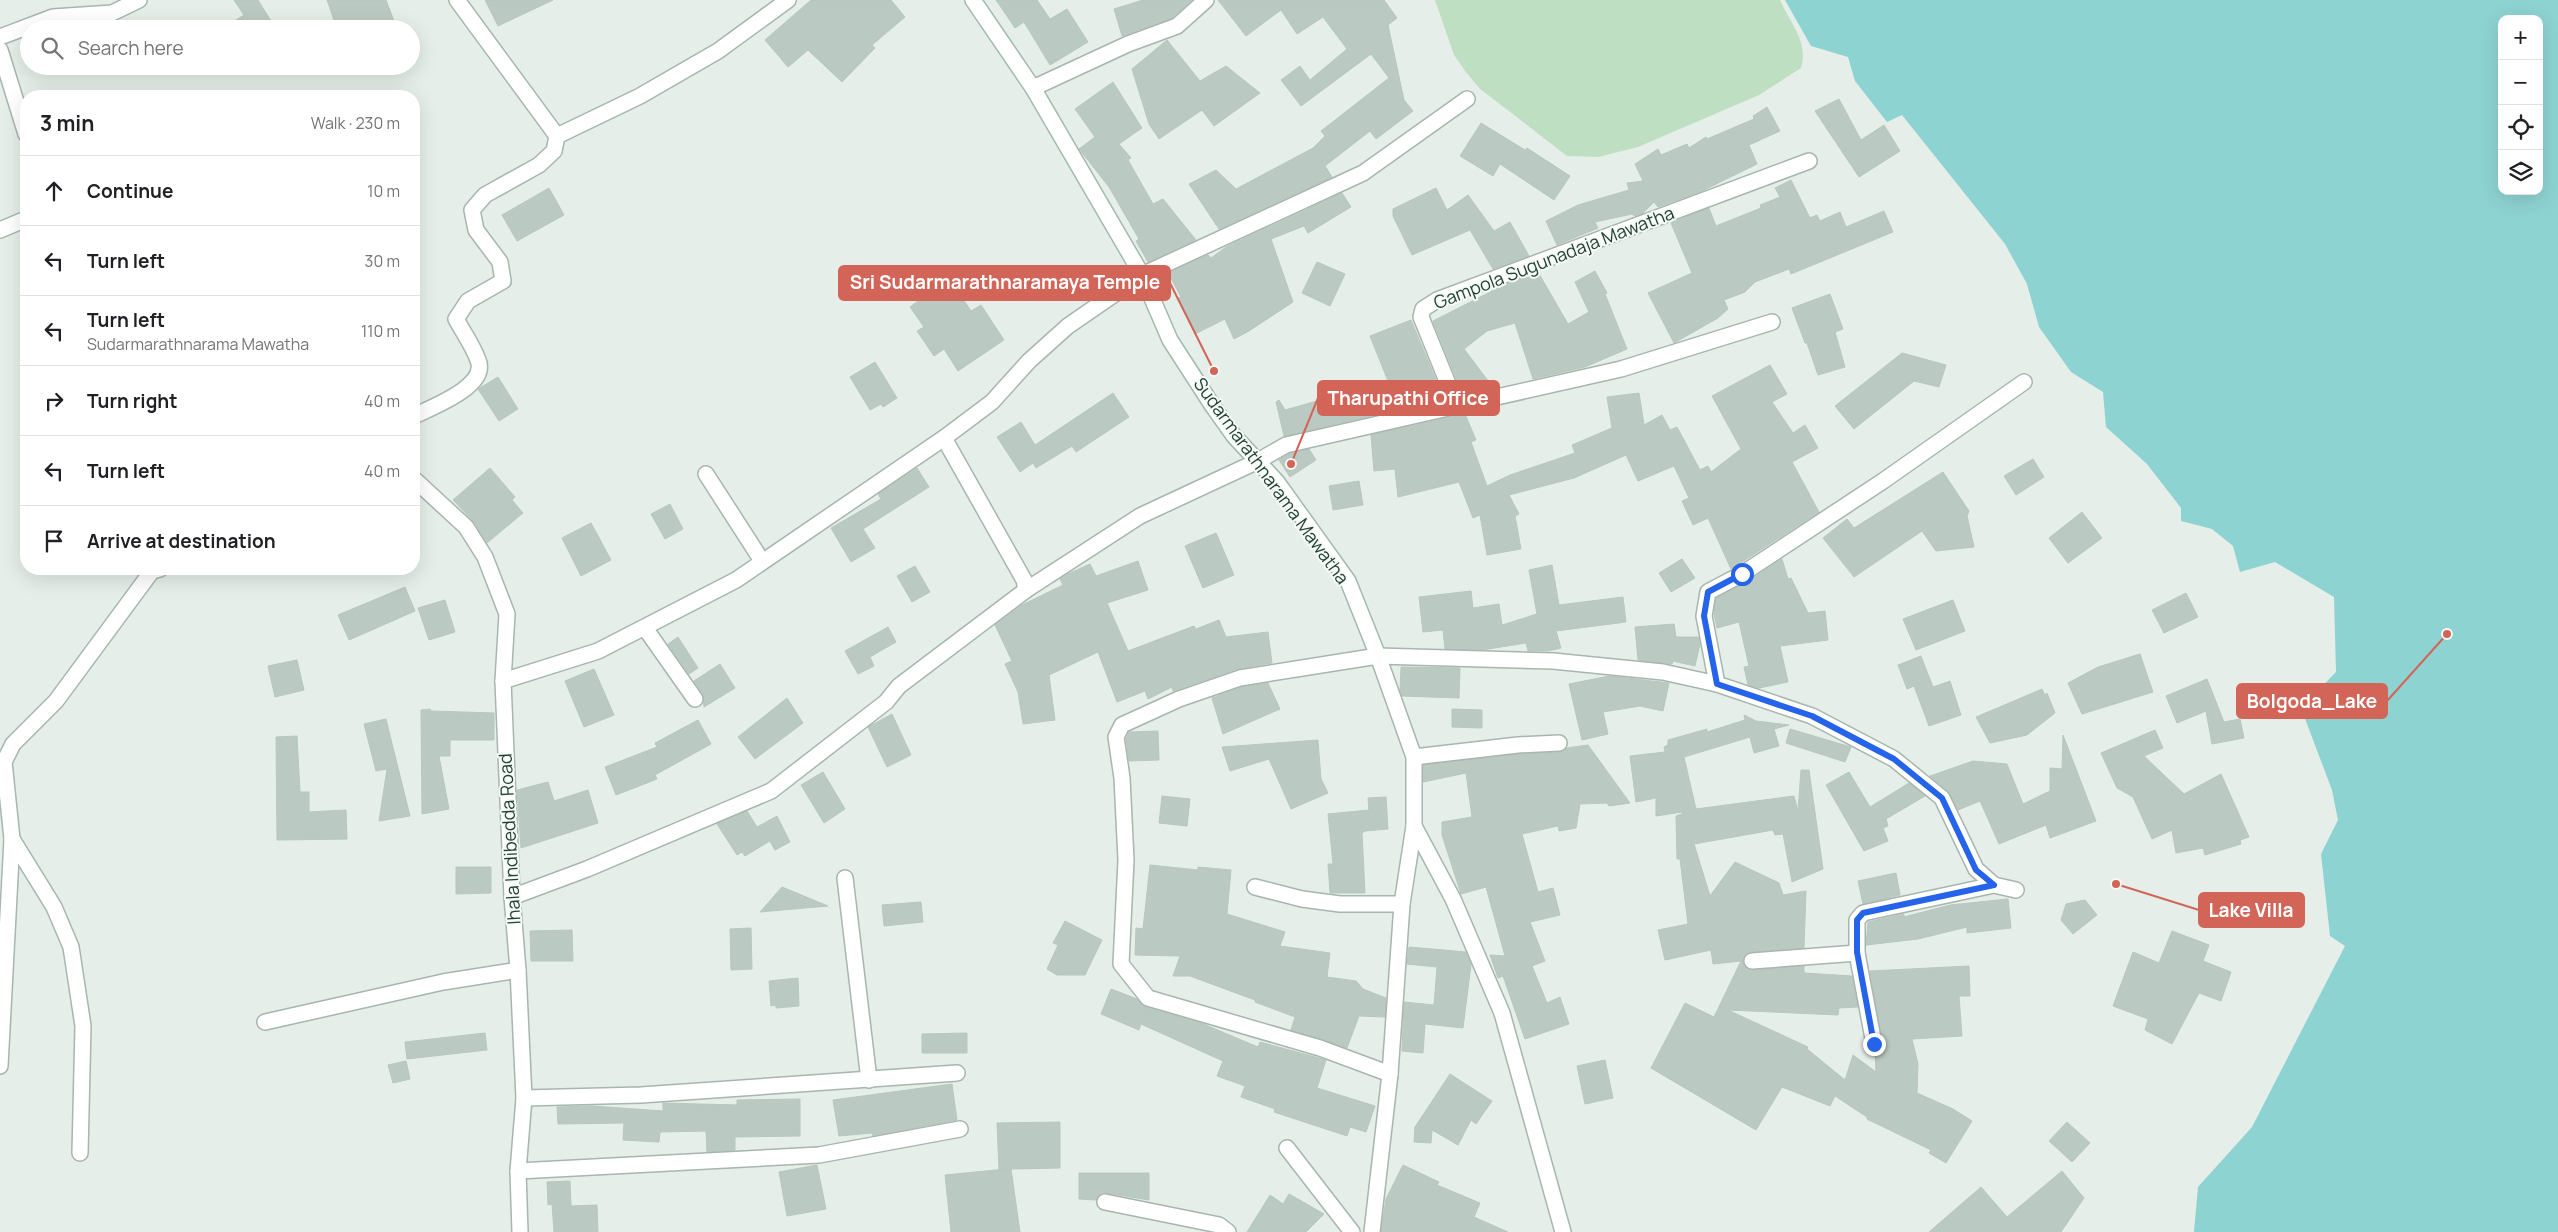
<!DOCTYPE html>
<html lang="en">
<head>
<meta charset="utf-8">
<style>
	:root { --surface:#fff; --page:#f2f2f2; --text:#202124; --muted:#757577; --line:#e0e0e0 }
	body { margin:0; font-family:Manrope,sans-serif; background:var(--page); color:var(--text) }
	.controls { position:absolute; right:15px; top:15px; display:grid; overflow:hidden; border-radius:10px; box-shadow:0 5px 20px #0002 }
	.controls button { width:45px; height:45px; display:grid; place-items:center; padding:0; border:0; border-bottom:1px solid var(--line); background:var(--surface); color:var(--text); font:25px sans-serif }
	.stop { position:absolute; width:15px; height:15px; margin:-11px; border:4px solid #2563eb; border-radius:50%; background:#fff }
	.stop.end { background:#2563eb; border-color:#fff; box-shadow:0 1px 5px #0008 }
	.list { margin:0; padding:0; list-style:none }
	h2 { display:flex; justify-content:space-between; align-items:center; height:65px; margin:0; padding:0 20px; font-size:21px }
	h2 small { font-size:16px; font-weight:400; color:var(--muted) }
	.list li { display:grid; grid-template-columns:32px 1fr auto; gap:15px; align-items:center; box-sizing:border-box; height:70px; padding:0 20px; border-top:1px solid var(--line) }
	.list b { display:block; font-size:19px; white-space:nowrap }
	.list p { margin:0; font-size:16px; white-space:nowrap; color:var(--muted) }
	.list em { font-size:16px; font-style:normal; color:var(--muted) }
	.icon { flex:none; width:28px; height:28px; fill:none; stroke:currentColor; stroke-width:2; stroke-linecap:round; stroke-linejoin:round }
	.map { position:relative; flex:none; width:2558px; height:1232px; overflow:hidden }
	.search { position:absolute; background:var(--surface); box-shadow:0 5px 20px #0002; left:20px; top:20px; width:400px; height:55px; display:flex; align-items:center; gap:12px; box-sizing:border-box; padding:0 18px; border-radius:28px; color:var(--muted); font-size:19px }
	.panel { position:absolute; background:var(--surface); box-shadow:0 5px 20px #0002; left:20px; top:90px; width:400px; height:485px; border-radius:20px }
	.map>svg:first-child { display:block }
</style>
</head>
<body>
<div class="map">
<svg width="2558" height="1232" viewBox="0 0 2558 1232">
	<rect width="100%" height="100%" fill="#e5eee8"/>
	<path fill="#bedfc1" d="M1435 0H1780C1790 23 1809 42 1801 68L1759 95 1638 147 1598 157 1567 156 1479 88 1466 72 1454 55Z"/>
	<path fill="#8dd3d2" fill-rule="evenodd" d="M1785 0H2558V1232H2194L2198 1187 2252 1127 2345 946 2330 936 2321 854 2338 820 2332 790 2301 708 2336 672 2334 597 2275 562 2240 572 2233 546 2212 529 2181 521V508L2147 464 2106 427 2103 392 2071 372 2039 327 2027 284 2005 244 1902 115 1887 122 1855 81 1848 57 1811 46ZM2502 19H2539V191H2502Z"/>
	<g fill="#bac9c1" stroke="#b7c8be">
		<polygon points="234,0 258,0 276,29 222,29 244,15"/>
		<polygon points="327,0 386,0 397,29 337,29"/>
		<polygon points="485,0 553,0 498,26"/>
		<polygon points="811,0 891,0 905,17 872,45 875,48 842,82 808,50 788,67 765,40"/>
		<polygon points="996,0 1037,0 1050,19 1067,9 1088,42 1050,65 1024,22 1015,28"/>
		<polygon points="1143,0 1192,0 1172,18 1122,36 1114,9"/>
		<polygon points="1218,0 1384,0 1397,18 1388,25 1404,100 1413,111 1376,139 1370,131 1325,166 1332,177 1219,229 1189,184 1216,170 1236,189 1313,148 1325,136 1321,131 1389,78 1371,54 1301,106 1281,80 1300,66 1310,80 1347,49 1323,17 1297,34 1281,10 1246,36"/>
		<polygon points="1167,40 1200,81 1226,66 1260,93 1214,126 1202,110 1159,139 1149,124 1132,69"/>
		<polygon points="1113,82 1142,128 1119,144 1131,158 1128,160 1153,204 1163,199 1196,240 1148,262 1136,241 1139,239 1109,187 1079,149 1095,137 1075,109"/>
		<polygon points="1839,99 1861,140 1884,125 1900,151 1859,177 1815,111"/>
		<polygon points="1767,107 1780,131 1749,145 1757,164 1702,191 1658,207 1654,202 1642,214 1634,216 1632,214 1595,222 1598,228 1557,245 1546,221 1578,205 1629,190 1627,183 1643,181 1635,164 1658,149 1661,155 1687,144 1689,148 1706,137 1707,139 1754,119 1753,116"/>
		<polygon points="1481,123 1525,150 1527,148 1570,176 1554,200 1500,164 1493,176 1460,156"/>
		<polygon points="1791,180 1810,218 1817,215 1820,221 1840,212 1846,227 1884,211 1893,232 1791,274 1789,269 1755,282 1745,292 1724,300 1728,309 1718,318 1674,343 1648,293 1692,273 1671,223 1709,208 1716,226 1761,208 1760,205 1780,197 1775,188"/>
		<polygon points="549,188 564,215 517,241 502,215"/>
		<polygon points="1436,188 1447,210 1468,195 1494,231 1510,222 1529,256 1493,269 1470,230 1412,255 1393,216 1393,209"/>
		<polygon points="1342,193 1351,207 1308,233 1304,226 1271,239 1293,302 1249,331 1234,339 1225,319 1195,334 1178,298 1181,297 1168,273 1208,255 1211,258 1226,247"/>
		<polygon points="1317,262 1345,274 1330,306 1302,293"/>
		<polygon points="1595,271 1607,293 1605,294 1627,349 1585,367 1533,379 1515,323 1487,331 1464,349 1489,382 1471,393 1463,395 1433,321 1502,286 1538,272 1568,324 1589,312 1575,282"/>
		<polygon points="954,286 971,311 981,305 1004,340 958,371 944,349 934,356 917,331 924,327 910,307 934,289 939,296"/>
		<polygon points="1830,294 1843,329 1835,332 1845,367 1818,375 1807,343 1805,343 1792,308"/>
		<polygon points="1411,320 1444,399 1284,436 1276,402 1279,400 1285,410 1388,381 1370,336"/>
		<polygon points="1902,353 1946,365 1939,387 1914,381 1854,429 1835,406"/>
		<polygon points="875,362 897,398 883,407 881,404 870,410 850,377"/>
		<polygon points="1770,365 1787,394 1772,402 1793,433 1805,425 1818,448 1792,462 1819,512 1731,569 1708,518 1693,525 1682,501 1689,498 1674,466 1638,481 1626,455 1574,478 1509,495 1519,514 1515,516 1521,549 1487,555 1480,515 1473,518 1459,482 1398,497 1395,469 1374,471 1371,435 1465,414 1476,440 1471,442 1487,486 1510,475 1575,453 1572,445 1612,428 1607,397 1639,393 1644,425 1662,415 1670,430 1677,427 1700,470 1708,466 1711,472 1741,449 1712,396"/>
		<polygon points="498,377 518,409 499,421 478,389"/>
		<polygon points="1113,393 1129,417 1076,452 1072,446 1036,468 1033,463 1020,472 997,437 1021,422 1035,445"/>
		<polygon points="1309,449 1316,460 1290,477 1279,460 1289,454"/>
		<polygon points="2033,459 2044,477 2016,495 2004,476"/>
		<polygon points="490,468 515,497 512,500 523,513 487,543 474,522 453,500"/>
		<polygon points="917,468 929,487 863,529 875,548 851,562 831,528 881,499 878,494"/>
		<polygon points="1943,472 1969,511 1967,516 1974,547 1936,551 1922,531 1854,577 1823,538 1847,519 1854,528"/>
		<polygon points="1359,481 1363,505 1333,510 1329,486"/>
		<polygon points="670,504 683,529 665,539 651,514"/>
		<polygon points="2082,512 2102,538 2068,563 2049,538"/>
		<polygon points="591,523 611,560 581,576 562,538"/>
		<polygon points="1216,533 1234,575 1203,588 1185,546"/>
		<polygon points="1682,559 1695,578 1671,592 1659,573"/>
		<polygon points="1782,559 1788,579 1791,578 1808,613 1825,611 1828,640 1780,646 1788,682 1759,688 1748,685 1744,667 1749,666 1739,622 1717,628 1714,614 1716,598 1747,582"/>
		<polygon points="1138,561 1148,590 1107,603 1128,651 1194,626 1196,629 1219,620 1226,637 1268,632 1272,663 1237,669 1173,691 1172,687 1148,699 1145,691 1117,702 1098,652 1049,675 1055,720 1023,724 1018,692 1005,664 1012,661 995,625 1020,606 1063,585 1060,579 1070,573 1090,564 1096,576"/>
		<polygon points="1552,565 1559,605 1623,597 1626,622 1556,631 1561,648 1548,651 1528,651 1526,643 1482,650 1445,649 1443,630 1423,632 1419,597 1471,591 1473,608 1499,604 1502,625 1537,614 1529,570"/>
		<polygon points="915,566 930,592 912,602 897,576"/>
		<polygon points="405,587 415,611 349,640 338,615"/>
		<polygon points="2186,593 2198,617 2164,633 2152,610"/>
		<polygon points="445,600 455,632 429,640 418,608"/>
		<polygon points="1953,600 1965,631 1916,650 1903,619"/>
		<polygon points="1674,624 1676,637 1698,637 1700,644 1695,666 1673,661 1672,664 1638,660 1635,627"/>
		<polygon points="888,627 896,642 870,657 874,666 858,674 845,651"/>
		<polygon points="678,637 698,668 689,674 668,644"/>
		<polygon points="2140,654 2153,692 2082,714 2068,683 2098,667"/>
		<polygon points="1921,656 1933,687 1950,681 1961,715 1929,726 1914,686 1907,689 1898,665"/>
		<polygon points="297,660 304,690 275,697 268,666"/>
		<polygon points="720,664 735,688 704,707 703,694 694,681"/>
		<polygon points="1401,667 1460,668 1459,698 1402,696 1400,690"/>
		<polygon points="594,669 614,715 584,727 565,681"/>
		<polygon points="1609,676 1669,683 1663,711 1640,706 1603,712 1608,734 1582,740 1569,684"/>
		<polygon points="2207,679 2224,722 2240,719 2244,738 2212,744 2206,711 2177,723 2166,696"/>
		<polygon points="1268,683 1280,709 1223,734 1212,698 1242,687"/>
		<polygon points="2042,689 2045,695 2047,693 2055,713 2027,735 1990,743 1976,717"/>
		<polygon points="787,698 803,723 755,759 738,737"/>
		<polygon points="430,709 431,711 494,713 494,740 450,740 450,756 439,756 449,809 422,814 421,710"/>
		<polygon points="1452,709 1482,710 1482,728 1452,727"/>
		<polygon points="892,714 911,755 887,767 868,727"/>
		<polygon points="1744,715 1756,721 1789,725 1774,729 1779,746 1754,753 1750,737 1684,757 1696,809 1794,796 1798,811 1801,770 1809,770 1823,869 1792,882 1783,834 1775,835 1773,830 1694,844 1710,896 1735,862 1779,883 1783,895 1806,891 1804,948 1751,952 1744,957 1744,966 1753,970 1804,966 1804,973 1852,976 1858,1007 1839,1008 1838,1015 1728,1010 1808,1047 1807,1049 1845,1080 1853,1055 1876,1072 1875,1053 1883,1047 1870,971 1969,966 1970,996 1959,996 1962,1036 1912,1039 1918,1064 1917,1093 1953,1109 1972,1121 1946,1163 1929,1153 1931,1150 1867,1119 1867,1117 1835,1096 1830,1106 1782,1087 1756,1130 1651,1068 1685,1003 1714,1017 1741,961 1713,964 1711,950 1665,960 1658,930 1688,924 1680,859 1677,859 1676,816 1682,814 1682,812 1656,816 1656,798 1636,802 1630,756 1665,752 1664,747 1668,745 1668,740 1707,729 1707,732 1745,720"/>
		<polygon points="386,719 410,816 379,821 387,769 376,771 364,724"/>
		<polygon points="698,720 711,744 655,775 657,779 616,795 605,767 657,747 655,743"/>
		<polygon points="1790,729 1851,747 1845,762 1786,743"/>
		<polygon points="2155,730 2163,748 2144,756 2184,794 2221,774 2249,837 2240,840 2241,844 2205,855 2203,848 2176,853 2172,830 2152,839 2133,797 2117,788 2101,753"/>
		<polygon points="1158,731 1159,760 1129,761 1126,739 1129,732"/>
		<polygon points="2063,735 2096,821 2050,838 2046,825 1999,844 1980,801 1958,810 1948,791 1930,776 1973,761 2007,764 2023,804 2050,791 2050,768 2062,769"/>
		<polygon points="297,736 300,792 309,792 309,812 346,810 347,839 277,840 276,737"/>
		<polygon points="1318,740 1321,779 1328,793 1291,809 1269,759 1230,771 1222,747"/>
		<polygon points="1588,745 1630,803 1609,806 1607,803 1580,804 1576,828 1559,831 1558,826 1522,834 1538,892 1553,888 1560,915 1530,922 1545,961 1532,966 1547,1003 1560,997 1569,1024 1525,1039 1503,976 1498,978 1490,955 1505,956 1486,887 1461,894 1442,835 1442,822 1472,817 1466,773 1423,782 1423,765 1519,754 1559,752 1567,748"/>
		<polygon points="823,772 845,809 824,823 801,785"/>
		<polygon points="1849,772 1870,807 1909,783 1925,796 1886,819 1888,826 1883,828 1888,841 1864,851 1826,785"/>
		<polygon points="548,782 554,801 588,790 598,823 521,848 517,790"/>
		<polygon points="1162,796 1190,799 1187,826 1159,823"/>
		<polygon points="1386,797 1388,829 1365,831 1362,833 1365,893 1330,893 1328,864 1333,864 1328,814 1369,810 1368,798"/>
		<polygon points="747,811 757,827 777,816 790,842 775,850 770,841 745,856 742,852 737,855 717,824"/>
		<polygon points="1150,865 1198,870 1198,867 1231,870 1227,914 1285,932 1280,946 1330,953 1327,977 1356,981 1363,989 1386,998 1385,1017 1359,1016 1347,1048 1291,1030 1295,1017 1255,1002 1255,1000 1190,976 1173,976 1180,956 1135,955 1136,928 1143,929"/>
		<polygon points="456,867 491,867 491,893 456,894"/>
		<polygon points="1896,873 1900,895 1863,904 1858,881"/>
		<polygon points="782,887 828,906 760,912"/>
		<polygon points="2008,899 2011,928 1967,933 1967,927 1918,939 1866,945 1868,922 1904,914 1904,917 1950,905"/>
		<polygon points="2085,900 2097,915 2073,934 2061,920 2066,904"/>
		<polygon points="921,902 923,922 884,926 882,905"/>
		<polygon points="1065,921 1102,940 1085,975 1057,975 1047,969 1058,945 1053,943"/>
		<polygon points="751,928 752,969 731,970 730,929"/>
		<polygon points="572,930 573,961 531,961 530,931"/>
		<polygon points="2172,931 2209,945 2203,961 2231,972 2221,1001 2199,993 2172,1044 2145,1030 2148,1019 2113,1006 2133,952 2159,963"/>
		<polygon points="1409,947 1466,952 1471,965 1463,1028 1425,1024 1423,1053 1402,1051 1404,1002 1434,1005 1437,967 1407,964"/>
		<polygon points="798,978 799,1006 776,1008 776,1005 771,1006 769,981"/>
		<polygon points="1111,989 1137,999 1145,1007 1201,1023 1258,1047 1260,1042 1326,1060 1317,1088 1375,1106 1366,1132 1350,1127 1347,1136 1274,1112 1275,1109 1241,1097 1245,1086 1217,1076 1223,1061 1141,1024 1139,1030 1101,1014"/>
		<polygon points="485,1033 487,1050 407,1059 405,1042"/>
		<polygon points="967,1033 967,1053 922,1053 922,1034"/>
		<polygon points="1605,1060 1613,1098 1585,1104 1577,1066"/>
		<polygon points="406,1061 410,1079 393,1083 388,1065"/>
		<polygon points="1450,1074 1492,1101 1476,1124 1471,1120 1458,1145 1432,1130 1431,1143 1414,1142 1415,1127"/>
		<polygon points="952,1084 957,1120 873,1136 872,1133 839,1136 833,1100"/>
		<polygon points="800,1099 800,1136 735,1137 735,1150 707,1152 706,1131 660,1132 659,1142 623,1140 624,1123 558,1124 557,1107 593,1106 663,1111 663,1103 737,1105 737,1100"/>
		<polygon points="1060,1122 1060,1168 1011,1169 1020,1232 951,1232 945,1175 1006,1169 999,1169 997,1123"/>
		<polygon points="2067,1122 2090,1143 2072,1162 2049,1141"/>
		<polygon points="817,1165 826,1209 787,1216 779,1172"/>
		<polygon points="1403,1165 1439,1182 1437,1185 1480,1203 1474,1217 1508,1232 1381,1232 1386,1199"/>
		<polygon points="2062,1171 2084,1198 2061,1232 1929,1232 1981,1187 2007,1217"/>
		<polygon points="1079,1173 1149,1173 1149,1200 1106,1193 1102,1193 1096,1200 1079,1199"/>
		<polygon points="570,1181 571,1206 597,1205 598,1232 554,1232 552,1204 548,1205 547,1182"/>
		<polygon points="1289,1194 1324,1214 1306,1232 1247,1232 1270,1195 1283,1204"/>
	</g>
	<g fill="none" stroke-linecap="round" stroke-linejoin="round">
		<g stroke="#a7b6ae" stroke-width="18">
			<g id="street">
				<polyline points="0,37 53,17 112,13 139,0"/>
				<polyline points="0,50 26,134"/>
				<polyline points="1033,88 1128,44 1177,26 1206,0"/>
				<polyline points="557,136 640,96 718,51 788,0"/>
				<polyline points="0,230 26,219"/>
				<polyline points="1457,406 1621,369 1772,322"/>
				<path d="M414 416C432 407 489 386 478 360 473 346 463 332 456 319L468 301 503 281 500 262 476 230 472 210 485 195 539 165 554 151 557 136 457 0"/>
				<polyline points="706,474 762,561"/>
				<polyline points="414,479 466,527 485,557 507,614 503,681 512,897 518,970 524,1098 518,1171 520,1232"/>
				<polyline points="1026,590 1140,516 1258,461 1286,445 1457,406 1421,317 1423,309 1437,300 1809,161"/>
				<polyline points="645,628 695,699"/>
				<polyline points="1378,656 1414,757 1414,826 1453,899 1502,1013 1563,1232"/>
				<polyline points="503,681 598,651 736,580 944,438 992,402 1029,361 1068,326 1142,275 1363,173 1467,99"/>
				<polyline points="1717,684 1704,616 1708,592 1742,574 1883,481 2024,382"/>
				<polyline points="1414,757 1518,745 1559,743"/>
				<polyline points="12,839 54,907 71,947 83,1026 80,1153"/>
				<polyline points="845,878 869,1080"/>
				<polyline points="1255,887 1302,899 1340,904 1402,904"/>
				<polyline points="512,897 587,869 771,791 886,702 899,686 1026,590 1024,580 944,438"/>
				<polyline points="1752,961 1857,953"/>
				<polyline points="265,1022 443,982 518,970"/>
				<polyline points="1874,1044 1857,953 1857,920 1863,913 1994,885"/>
				<polyline points="0,1066 12,839 4,762 13,744 56,701 152,571 160,569"/>
				<polyline points="1390,1074 1320,1048 1148,998 1121,964 1126,860 1122,778 1116,737 1122,725 1179,699 1240,678 1378,656 1553,661 1663,672 1717,684 1812,716 1894,759 1942,798 1976,869 1994,885 2016,890"/>
				<polyline points="524,1098 641,1095 957,1073"/>
				<polyline points="1287,1148 1352,1232"/>
				<polyline points="518,1171 819,1155 960,1129"/>
				<polyline points="1105,1202 1219,1225 1228,1232"/>
				<polyline points="1372,1232 1390,1074 1402,904 1414,826"/>
			</g>
		</g>
		<g stroke="#a3baae" stroke-width="18">
			<polyline id="secondary" points="973,0 1033,88 1142,275 1170,340 1212,405 1234,436 1277,482 1348,581 1378,656"/>
		</g>
		<use href="#street" stroke="#fff" stroke-width="15"/>
		<use href="#secondary" stroke="#fff" stroke-width="15"/>
	</g>
	<g fill="none" stroke-linecap="round" stroke-linejoin="round">
		<polyline stroke="#2563eb" stroke-width="6" points="1742,574 1708,592 1704,616 1717,684 1812,716 1894,759 1942,798 1976,870 1994,885 1863,913 1857,920 1857,952 1874,1044"/>
	</g>
	<g text-anchor="middle" stroke-width="4" stroke-linejoin="round" paint-order="stroke">
		<g font-size="18" fill="#234034" stroke="#f6faf7">
			<text transform="translate(1554 258) rotate(-21)" y="6">Gampola Sugunadaja Mawatha</text>
			<text transform="translate(1271 481) rotate(54)" y="6">Sudarmarathnarama Mawatha</text>
			<text transform="translate(510 839) rotate(-93)" y="6">Ihala Indibedda Road</text>
		</g>
	</g>
	<path fill="none" stroke="#d36558" stroke-width="2" d="M1214 371L1170 283M1291 464L1318 398M2447 634L2387 701M2116 884L2199 910"/>
	<g fill="#d36558" stroke="#f6faf7" stroke-width="2">
		<circle cx="1214" cy="371" r="5"/>
		<circle cx="1291" cy="464" r="5"/>
		<circle cx="2447" cy="634" r="5"/>
		<circle cx="2116" cy="884" r="5"/>
	</g>
	<g fill="#d36558" stroke="#d36558" stroke-width="2">
		<rect x="839" y="266" width="331" height="34" rx="5"/>
		<rect x="1318" y="381" width="181" height="34" rx="5"/>
		<rect x="2237" y="684" width="150" height="34" rx="5"/>
		<rect x="2199" y="893" width="105" height="34" rx="5"/>
	</g>
	<g font-size="19" text-anchor="middle" font-weight="bold" fill="#fff">
		<text x="1005" y="289">Sri Sudarmarathnaramaya Temple</text>
		<text x="1408" y="405">Tharupathi Office</text>
		<text x="2312" y="708">Bolgoda_Lake</text>
		<text x="2251" y="917">Lake Villa</text>
	</g>
</svg>
<div class="controls">
<button>+</button>
<button>−</button>
<button><svg class="icon" aria-label="locate" viewBox="0 0 24 24"><circle cx="12" cy="12" r="6"/><path d="M12 2v4M12 18v4M2 12h4M18 12h4"/></svg></button>
<button><svg class="icon" aria-label="layers" viewBox="0 0 24 24"><path d="M12 4l9 5-9 5-9-5zM3 14l9 5 9-5"/></svg></button>
</div>
<div class="stop" style="left:1742px;top:574px"></div>
<div class="stop end" style="left:1874px;top:1044px"></div>
<div class="search"><svg class="icon" aria-label="search" viewBox="0 0 24 24"><circle cx="10" cy="10" r="6"/><path d="M15 15l6 6"/></svg>Search here</div>
<section class="panel">
<h2>3 min<small>Walk · 230 m</small></h2>
<ul class="list">
<li><svg class="icon" aria-label="ahead" viewBox="0 0 24 24"><path d="M12 20V5M6 11l6-6 6 6"/></svg><div><b>Continue</b></div><em>10 m</em></li>
<li><svg class="icon" aria-label="left" viewBox="0 0 24 24"><path d="M17 20v-9H6M10 6l-5 5 5 5"/></svg><div><b>Turn left</b></div><em>30 m</em></li>
<li><svg class="icon" aria-label="left" viewBox="0 0 24 24"><path d="M17 20v-9H6M10 6l-5 5 5 5"/></svg><div><b>Turn left</b><p>Sudarmarathnarama Mawatha</p></div><em>110 m</em></li>
<li><svg class="icon" aria-label="right" viewBox="0 0 24 24"><path d="M7 20v-9h11M14 6l5 5-5 5"/></svg><div><b>Turn right</b></div><em>40 m</em></li>
<li><svg class="icon" aria-label="left" viewBox="0 0 24 24"><path d="M17 20v-9H6M10 6l-5 5 5 5"/></svg><div><b>Turn left</b></div><em>40 m</em></li>
<li><svg class="icon" aria-label="arrive" viewBox="0 0 24 24"><path d="M6 21V4h12l-3 4 3 4H6"/></svg><div><b>Arrive at destination</b></div></li>
</ul>
</section>
</div>
</body>
</html>
